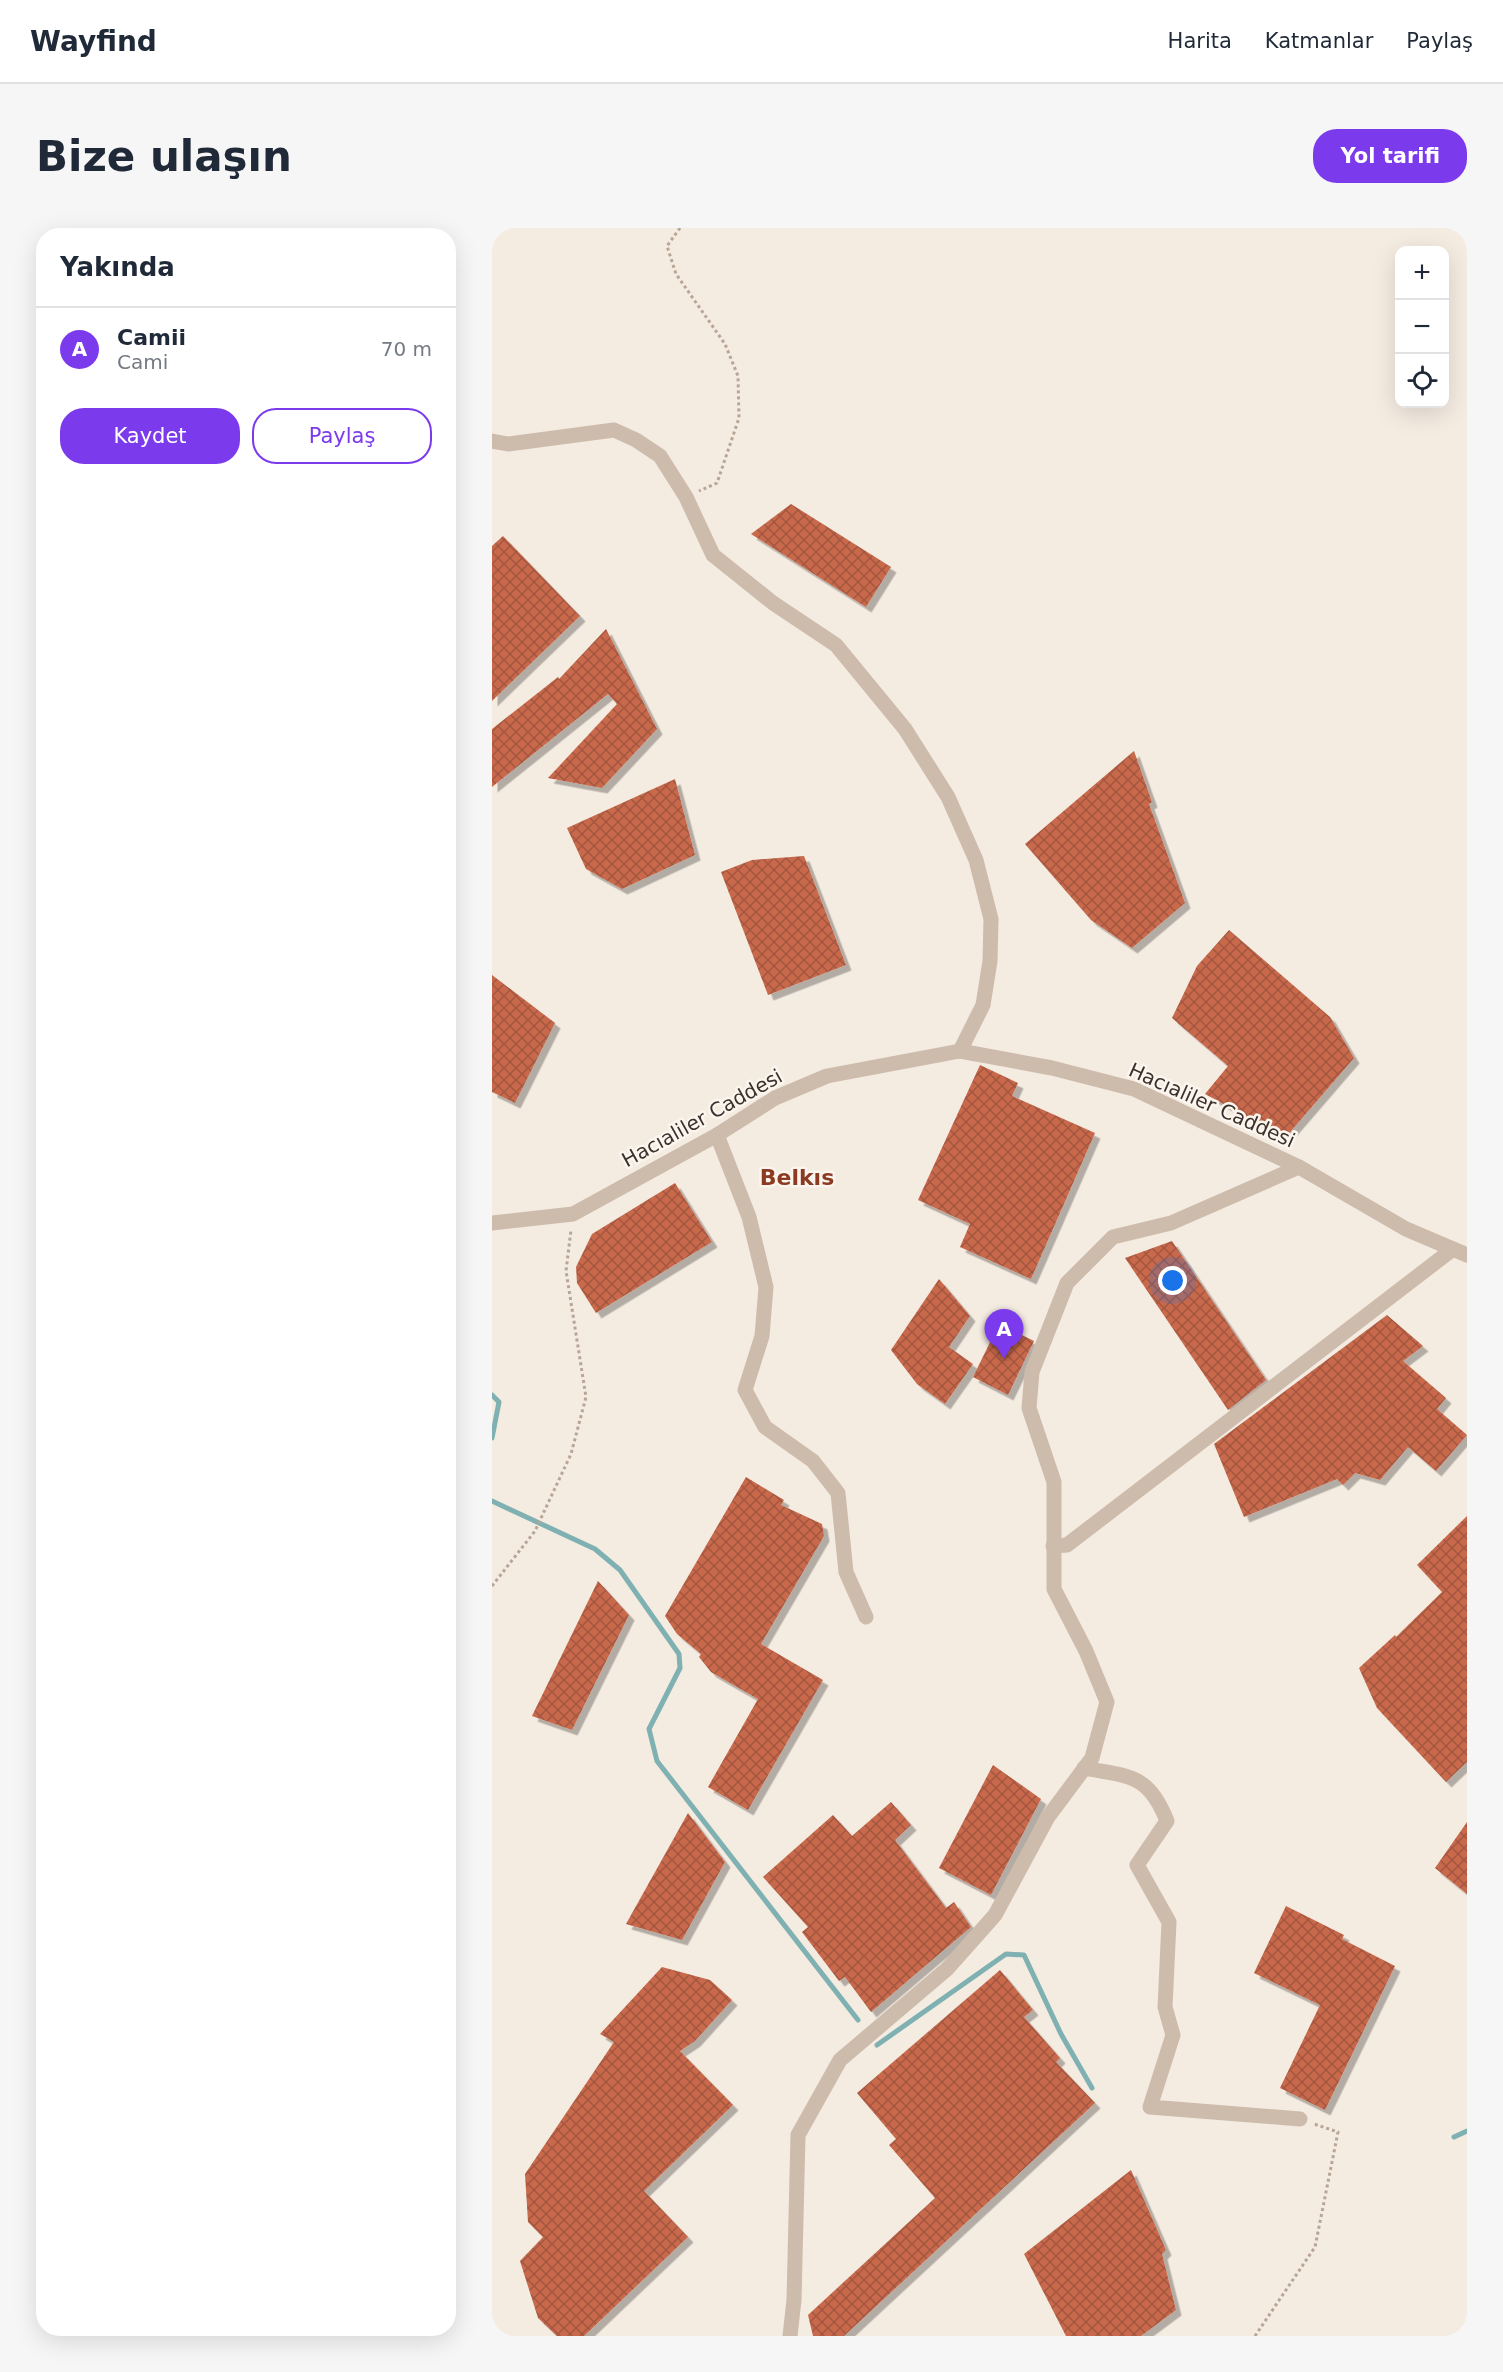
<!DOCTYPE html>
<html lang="tr">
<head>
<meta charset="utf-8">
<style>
	:root { --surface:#fff; --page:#f6f6f7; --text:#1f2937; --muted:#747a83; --line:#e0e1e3; --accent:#7c3aed }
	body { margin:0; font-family:"DejaVu Sans",sans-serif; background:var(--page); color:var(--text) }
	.controls { position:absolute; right:18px; top:18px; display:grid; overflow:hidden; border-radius:12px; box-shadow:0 6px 24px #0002 }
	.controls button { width:54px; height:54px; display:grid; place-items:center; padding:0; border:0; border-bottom:2px solid var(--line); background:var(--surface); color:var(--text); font:30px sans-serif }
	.you { position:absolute; left:681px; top:1053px; width:21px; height:21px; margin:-15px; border:4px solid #fff; border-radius:50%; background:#1a73e8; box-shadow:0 0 0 9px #1a73e833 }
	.badge { display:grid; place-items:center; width:39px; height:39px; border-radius:50%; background:var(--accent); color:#fff; font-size:20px; font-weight:700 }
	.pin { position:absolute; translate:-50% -50px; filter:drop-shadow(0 2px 3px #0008) }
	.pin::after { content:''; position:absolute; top:32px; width:21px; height:18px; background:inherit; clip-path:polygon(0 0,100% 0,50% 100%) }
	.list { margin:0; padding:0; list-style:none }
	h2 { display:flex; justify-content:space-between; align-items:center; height:78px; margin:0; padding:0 24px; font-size:26px }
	h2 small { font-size:20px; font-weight:400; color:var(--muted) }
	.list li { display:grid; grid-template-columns:39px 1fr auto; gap:18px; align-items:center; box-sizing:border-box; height:84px; padding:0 24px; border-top:2px solid var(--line) }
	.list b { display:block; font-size:22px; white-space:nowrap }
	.list p { margin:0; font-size:20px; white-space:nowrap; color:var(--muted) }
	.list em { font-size:20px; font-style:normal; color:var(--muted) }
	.actions { display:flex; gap:12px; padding:18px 24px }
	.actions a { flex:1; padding:14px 0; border:2px solid var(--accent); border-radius:24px; text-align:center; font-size:21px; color:var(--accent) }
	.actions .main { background:var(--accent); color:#fff }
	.icon { flex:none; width:33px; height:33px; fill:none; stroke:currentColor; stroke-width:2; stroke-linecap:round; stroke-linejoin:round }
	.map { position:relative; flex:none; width:975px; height:2108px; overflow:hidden; border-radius:24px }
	header { display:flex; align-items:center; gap:36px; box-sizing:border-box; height:84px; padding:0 30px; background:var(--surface); border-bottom:2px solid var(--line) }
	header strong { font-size:28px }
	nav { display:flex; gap:33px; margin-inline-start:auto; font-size:21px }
	.intro { display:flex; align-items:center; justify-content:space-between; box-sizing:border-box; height:144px; padding:0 36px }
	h1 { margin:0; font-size:42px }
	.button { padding:15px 27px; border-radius:24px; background:var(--accent); color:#fff; font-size:21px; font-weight:700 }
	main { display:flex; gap:36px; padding:0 36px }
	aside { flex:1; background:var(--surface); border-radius:24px; box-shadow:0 6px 24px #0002 }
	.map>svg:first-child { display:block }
</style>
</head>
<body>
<header>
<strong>Wayfind</strong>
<nav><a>Harita</a><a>Katmanlar</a><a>Paylaş</a></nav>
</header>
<div class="intro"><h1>Bize ulaşın</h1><a class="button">Yol tarifi</a></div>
<main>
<aside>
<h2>Yakında<small></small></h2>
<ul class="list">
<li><span class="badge">A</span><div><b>Camii</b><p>Cami</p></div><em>70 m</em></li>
</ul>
<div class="actions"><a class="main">Kaydet</a><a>Paylaş</a></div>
</aside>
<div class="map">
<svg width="975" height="2108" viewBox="0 0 975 2108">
	<defs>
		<pattern id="building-cross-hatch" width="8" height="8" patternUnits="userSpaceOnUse" patternTransform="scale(1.5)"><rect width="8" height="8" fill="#c8694b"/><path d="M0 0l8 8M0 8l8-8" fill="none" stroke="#a4573f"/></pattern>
		<filter id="shadow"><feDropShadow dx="5.5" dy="5.5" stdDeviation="0" flood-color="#0004"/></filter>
	</defs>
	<rect width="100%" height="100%" fill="#f4ebe1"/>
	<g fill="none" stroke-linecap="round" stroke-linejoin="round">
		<g stroke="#7fb0b2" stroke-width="5">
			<polyline points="0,1167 7,1174 0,1210"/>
			<polyline points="0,1273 103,1321 128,1342 187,1426 188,1440 157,1501 165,1533 366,1792"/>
			<polyline points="385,1817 514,1726 532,1727 569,1806 600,1860"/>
			<polyline points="962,1909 975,1903"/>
		</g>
	</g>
	<g fill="url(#building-cross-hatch)" filter="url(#shadow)">
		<polygon points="299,276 399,339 374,379 259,306"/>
		<polygon points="11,308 88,388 0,473 0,318"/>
		<polygon points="114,401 165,501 110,560 56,550 125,476 116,466 0,559 0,501 66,449 67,451"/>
		<polygon points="642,523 660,574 657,576 693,675 640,720 599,692 533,616"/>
		<polygon points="183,551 203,627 130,661 94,641 75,600"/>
		<polygon points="312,628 354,737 276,767 229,644 260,632"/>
		<polygon points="737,702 838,789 862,830 793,910 713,866 736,838 680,790 705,738"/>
		<polygon points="0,747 63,795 23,875 0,864"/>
		<polygon points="488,837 526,855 520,868 603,905 539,1051 468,1019 478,996 426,972"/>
		<polygon points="183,955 220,1014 104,1085 85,1055 84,1039 100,1006"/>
		<polygon points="680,1013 774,1152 736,1182 633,1030"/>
		<polygon points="447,1051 478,1088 457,1119 481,1136 453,1176 425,1156 399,1122"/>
		<polygon points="895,1087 931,1118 911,1133 954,1170 945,1181 975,1207 944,1243 916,1219 888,1252 863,1245 851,1257 845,1251 752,1289 722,1216"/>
		<polygon points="507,1096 542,1113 516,1167 481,1149"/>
		<polygon points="254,1249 292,1272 289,1277 330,1296 332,1308 269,1416 331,1452 256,1582 216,1559 266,1471 219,1444 207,1429 209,1426 185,1406 173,1388"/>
		<polygon points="975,1288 975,1534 954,1554 885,1480 867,1440 903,1407 904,1409 950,1364 925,1337"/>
		<polygon points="106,1353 137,1387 80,1502 40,1488"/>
		<polygon points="501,1537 549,1571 499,1667 447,1640"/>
		<polygon points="399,1574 419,1597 403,1612 454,1680 462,1674 479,1699 379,1784 353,1749 347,1753 310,1704 316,1699 271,1649 341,1587 360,1608"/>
		<polygon points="196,1585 233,1634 190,1712 134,1696"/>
		<polygon points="975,1594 975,1666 943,1640"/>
		<polygon points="794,1678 852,1707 850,1711 903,1738 833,1882 788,1860 828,1777 762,1745"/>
		<polygon points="170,1739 218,1752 240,1772 203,1813 188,1823 241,1877 152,1963 196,2009 92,2108 65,2108 46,2090 28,2033 51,2009 36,1994 33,1946 122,1814 108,1806"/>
		<polygon points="508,1742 541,1782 532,1789 568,1830 564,1834 603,1875 352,2108 321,2108 316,2087 443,1970 397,1917 404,1911 365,1865"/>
		<polygon points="639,1942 674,2022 670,2026 684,2082 649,2108 574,2108 532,2026"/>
	</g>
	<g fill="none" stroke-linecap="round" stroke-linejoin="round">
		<g stroke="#b9a596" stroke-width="3" stroke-dasharray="3 3" stroke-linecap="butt">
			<polyline points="188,0 175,18 184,46 233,116 246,148 247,190 225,255 207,263"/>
			<polyline points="0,1358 43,1303 79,1226 94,1169 74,1043 79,1002"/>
			<polyline points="763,2108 823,2019 846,1904 822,1896"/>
		</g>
		<g stroke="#cdbbac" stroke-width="15">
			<polyline points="0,213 16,216 122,202 144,212 168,228 194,269 221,327 281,375 344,417 413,501 456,569 484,632 499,691 498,733 491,777 468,823"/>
			<polyline points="225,907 257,989 274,1059 270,1108 253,1162 273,1199 321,1233 346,1265 354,1344 374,1389"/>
			<polyline points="0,995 81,986 225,907 283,870 335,848 468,823 560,840 642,861 807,939 914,1001 975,1027"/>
			<polyline points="561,1318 575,1317 961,1021"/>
			<path d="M592 1540C637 1549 656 1545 675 1593L645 1637 677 1694 673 1779 681 1807 658 1879 808 1891"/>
			<polyline points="298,2108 302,2072 306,1907 348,1832 455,1741 503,1687 556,1589 600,1530 615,1474 594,1423 562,1361 562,1254 537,1180 540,1144 575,1055 621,1009 679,995 807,939"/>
		</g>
	</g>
	<g text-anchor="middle" stroke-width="5" stroke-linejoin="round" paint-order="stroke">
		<g font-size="20" fill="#3b302b" stroke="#fbf5ee">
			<text transform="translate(720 877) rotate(24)" y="7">Hacıaliler Caddesi</text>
			<text transform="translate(210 890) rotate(-29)" y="7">Hacıaliler Caddesi</text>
		</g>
		<g font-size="22" font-weight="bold" fill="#8c3b22" stroke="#fbf5ee">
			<text x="305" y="957">Belkıs</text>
		</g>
	</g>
</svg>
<div class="controls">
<button>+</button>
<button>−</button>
<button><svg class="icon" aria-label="locate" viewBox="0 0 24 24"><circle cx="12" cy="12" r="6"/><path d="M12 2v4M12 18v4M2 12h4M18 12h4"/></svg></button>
</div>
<div class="you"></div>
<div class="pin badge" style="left:512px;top:1131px">A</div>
</div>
</main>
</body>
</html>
